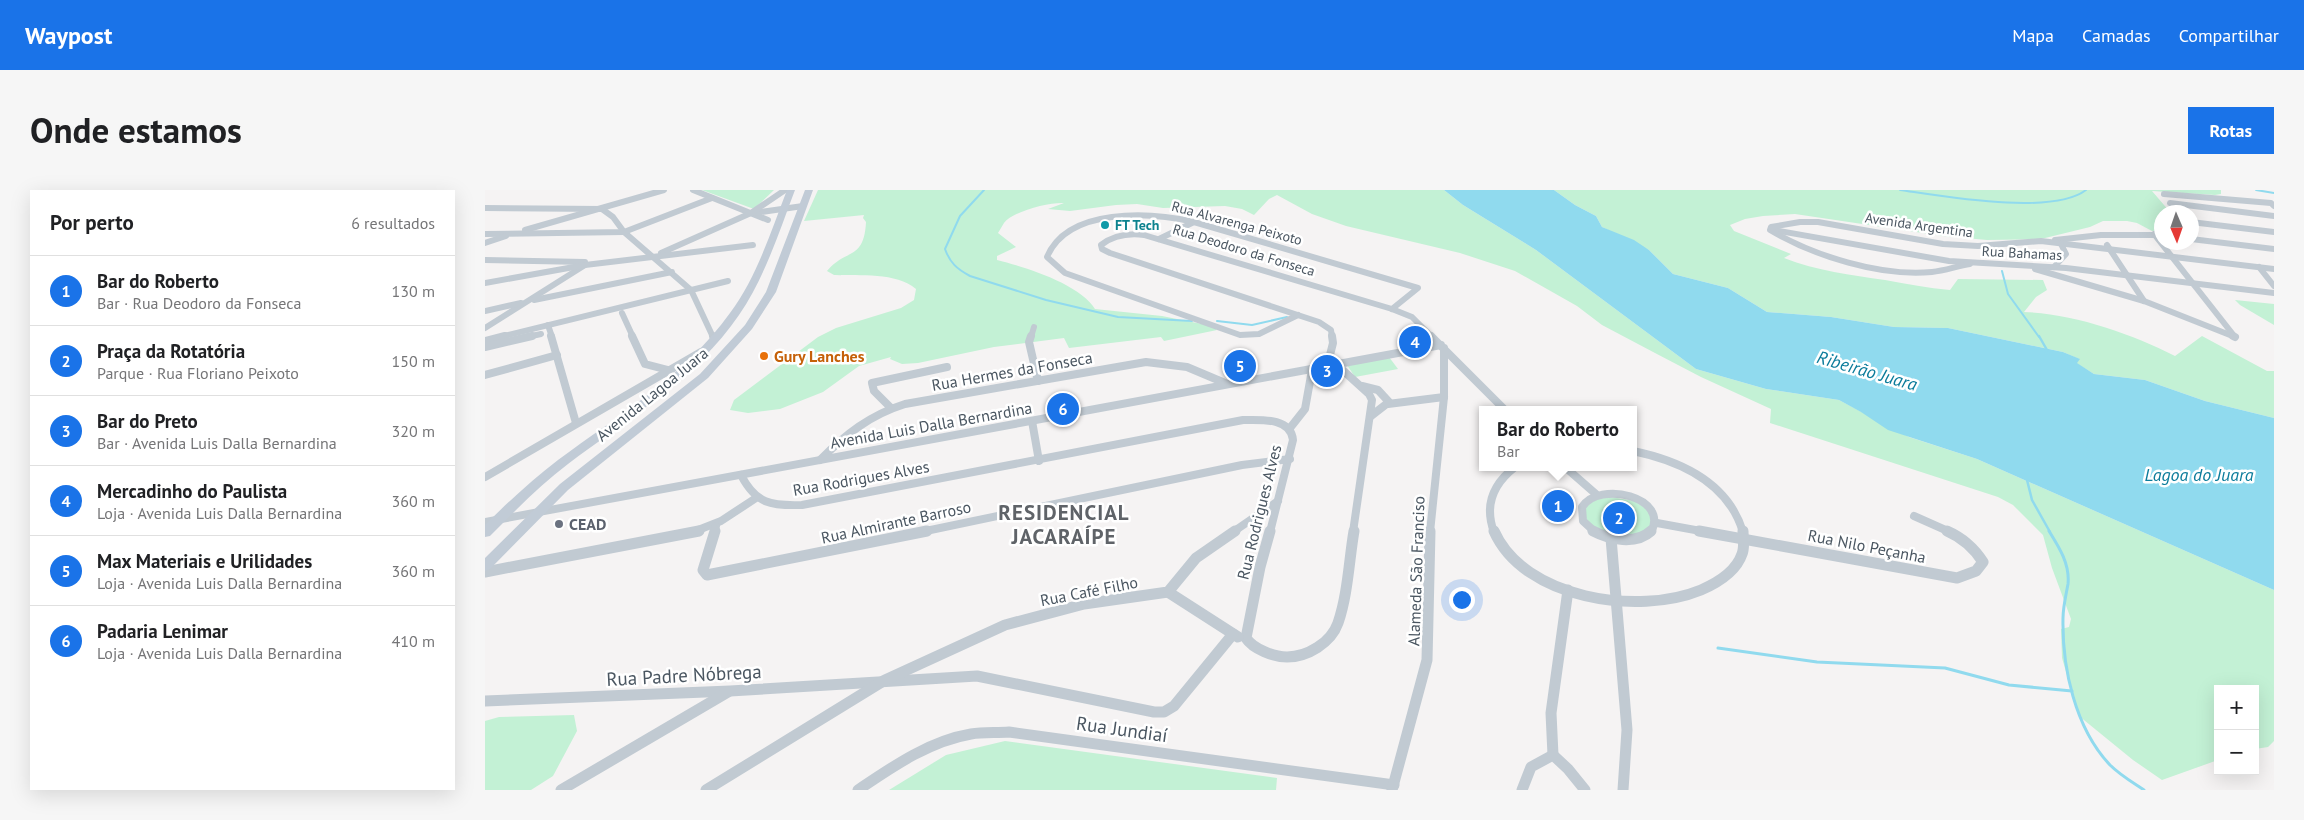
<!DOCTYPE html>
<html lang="pt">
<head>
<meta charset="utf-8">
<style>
	:root { --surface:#fff; --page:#f6f6f6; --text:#202124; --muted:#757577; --line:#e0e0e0; --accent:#1a73e8 }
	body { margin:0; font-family:"PT Sans",sans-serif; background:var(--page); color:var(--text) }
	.controls { position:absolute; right:15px; bottom:15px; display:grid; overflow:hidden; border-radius:0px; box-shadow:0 5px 20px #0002 }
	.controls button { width:45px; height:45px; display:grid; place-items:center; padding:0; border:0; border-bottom:1px solid var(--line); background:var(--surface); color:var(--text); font:25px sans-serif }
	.compass { position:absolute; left:1669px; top:15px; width:45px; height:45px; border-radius:50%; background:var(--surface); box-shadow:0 5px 20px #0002; rotate:178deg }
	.you { position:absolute; left:976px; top:409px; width:18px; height:18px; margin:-12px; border:4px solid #fff; border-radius:50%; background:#1a73e8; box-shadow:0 0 0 8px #1a73e833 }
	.badge { display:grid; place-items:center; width:32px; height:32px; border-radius:50%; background:var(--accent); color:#fff; font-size:16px; font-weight:700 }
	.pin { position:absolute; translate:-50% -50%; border:2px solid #fff; box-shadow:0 1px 5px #0006 }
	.popup { position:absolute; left:994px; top:216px; width:158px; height:65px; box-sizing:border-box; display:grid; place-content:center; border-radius:0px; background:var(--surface); filter:drop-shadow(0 1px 4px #0005); font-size:16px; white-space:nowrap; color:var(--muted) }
	.popup b { font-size:19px; color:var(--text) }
	.popup::after { content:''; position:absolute; left:50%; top:100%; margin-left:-10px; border:10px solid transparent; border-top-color:var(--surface) }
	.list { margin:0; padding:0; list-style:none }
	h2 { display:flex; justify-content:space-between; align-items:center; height:65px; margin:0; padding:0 20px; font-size:21px }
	h2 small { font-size:16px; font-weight:400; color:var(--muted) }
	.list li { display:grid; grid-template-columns:32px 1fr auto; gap:15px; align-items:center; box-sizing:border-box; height:70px; padding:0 20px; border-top:1px solid var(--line) }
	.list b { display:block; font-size:19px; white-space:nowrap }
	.list p { margin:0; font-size:16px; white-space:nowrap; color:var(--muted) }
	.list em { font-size:16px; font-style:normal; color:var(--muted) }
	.map { position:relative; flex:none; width:1789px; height:600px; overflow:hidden; border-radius:0px }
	header { display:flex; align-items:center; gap:30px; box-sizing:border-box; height:70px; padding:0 25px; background:var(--accent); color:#fff }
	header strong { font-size:24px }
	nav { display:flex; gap:28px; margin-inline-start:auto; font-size:18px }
	.intro { display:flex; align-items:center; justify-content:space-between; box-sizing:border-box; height:120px; padding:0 30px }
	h1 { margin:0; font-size:35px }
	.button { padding:12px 22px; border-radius:0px; background:var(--accent); color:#fff; font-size:18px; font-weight:700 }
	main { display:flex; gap:30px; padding:0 30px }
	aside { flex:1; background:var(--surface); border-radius:0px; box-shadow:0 5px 20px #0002 }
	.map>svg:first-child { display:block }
</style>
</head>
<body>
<header>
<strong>Waypost</strong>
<nav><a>Mapa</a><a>Camadas</a><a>Compartilhar</a></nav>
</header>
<div class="intro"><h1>Onde estamos</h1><a class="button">Rotas</a></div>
<main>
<aside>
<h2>Por perto<small>6 resultados</small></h2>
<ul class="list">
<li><span class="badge">1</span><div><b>Bar do Roberto</b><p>Bar · Rua Deodoro da Fonseca</p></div><em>130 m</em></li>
<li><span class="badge">2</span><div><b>Praça da Rotatória</b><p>Parque · Rua Floriano Peixoto</p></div><em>150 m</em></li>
<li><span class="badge">3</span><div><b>Bar do Preto</b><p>Bar · Avenida Luis Dalla Bernardina</p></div><em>320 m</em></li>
<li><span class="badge">4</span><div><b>Mercadinho do Paulista</b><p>Loja · Avenida Luis Dalla Bernardina</p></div><em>360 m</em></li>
<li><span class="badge">5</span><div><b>Max Materiais e Urilidades</b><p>Loja · Avenida Luis Dalla Bernardina</p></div><em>360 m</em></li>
<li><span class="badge">6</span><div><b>Padaria Lenimar</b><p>Loja · Avenida Luis Dalla Bernardina</p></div><em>410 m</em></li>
</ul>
</aside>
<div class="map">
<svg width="1789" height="600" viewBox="0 0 1789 600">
	<rect width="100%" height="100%" fill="#f5f3f3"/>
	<g fill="#c3f1d5">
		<polygon points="217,0 289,0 269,19"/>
		<path d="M333 0H959L978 15 1051 60 1211 179 1281 199 1354 210 1424 247 1492 269 1789 400V551L1783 557 1770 559V499H1733V570L1677 590 1648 570 1594 526 1577 468 1576 439 1584 437 1586 429 1567 378 1558 345 1528 315 1513 307 1285 233 1286 219 1216 187 1170 163 1117 135 1092 116 1030 81 975 63 861 36 827 24 792 5 784 9 769 25 757 19 740 16 678 18 652 14 631 15 585 21 563 19 579 13C565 12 528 21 519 33 517 36 515 40 513 43L531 57 512 66V70C540 77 595 94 610 119L677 126 727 136 732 140 679 151 676 147 584 158 579 148 509 157 433 173 417 174 405 169 406 167 374 176 338 202 295 219 263 223 245 220 249 210 333 147 351 138 416 118 429 110 431 99C411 82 375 86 349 85L342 81C361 58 379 71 381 32L378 28 379 25 319 31Z"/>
		<path d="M1069 0H1736V4L1730 5 1667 1 1685 22H1676V40L1667 41 1652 33 1642 31H1618L1605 37 1556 49 1502 50 1458 46 1310 24 1278 26 1260 29 1245 35 1249 41 1306 64 1299 68C1332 81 1366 85 1400 90 1422 94 1443 98 1465 100L1473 89 1558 90 1562 100 1551 107 1539 122C1589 124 1645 143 1690 166L1717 146 1782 181H1789V228L1720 211 1660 190 1609 184 1591 173 1594 169 1578 162 1463 138 1409 137 1346 127 1282 122 1243 98 1188 84 1164 60 1117 37 1111 26 1090 15Z"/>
		<polygon points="1750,110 1789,114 1789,135 1755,115"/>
		<polygon points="904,167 913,179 870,187 862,175"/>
		<polygon points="1119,306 1151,311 1166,322 1167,336 1154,345 1121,344 1104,333 1100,326 1100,319 1103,314"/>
		<polygon points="89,525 92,541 68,586 46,600 0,600 0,531 14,527"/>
		<polygon points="520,551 792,588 791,600 404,600 461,565"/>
	</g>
	<polygon fill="#90daee" points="959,0 1069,0 1090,15 1111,26 1117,37 1149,50 1164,60 1188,84 1243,98 1282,122 1346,127 1409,137 1463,138 1578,162 1595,169 1592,173 1609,184 1660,190 1720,211 1789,228 1789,400 1492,269 1403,240 1376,222 1354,210 1281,199 1211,179 1051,60 978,15"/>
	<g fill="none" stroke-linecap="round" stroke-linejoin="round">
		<g stroke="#90daee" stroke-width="2">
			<path d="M499 0 475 26 460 59C465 73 472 79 485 86L561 110 633 127 707 131"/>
			<path d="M1415 0C1457 6 1567 26 1601 0"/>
			<polyline points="1771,0 1789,3"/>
			<polyline points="1517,81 1523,104 1554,147"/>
			<polyline points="732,131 767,135 802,127"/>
		</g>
		<g stroke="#90daee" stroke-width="2.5">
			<polyline points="1554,146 1562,160 1560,161"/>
			<polyline points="1542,290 1547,310 1565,342"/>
		</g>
		<g stroke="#90daee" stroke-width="3">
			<path d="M1564 341C1574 357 1585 374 1583 394 1581 405 1578 417 1578 428 1577 478 1590 538 1625 575 1635 585 1647 592 1659 600"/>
			<polyline points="1233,458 1332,472 1460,478 1524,495 1587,501"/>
		</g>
		<g stroke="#c1cad2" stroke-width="6">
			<polyline points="208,0 283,30"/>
			<polyline points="1679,4 1786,13 1789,16"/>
			<polyline points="1685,13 1789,26"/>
			<polyline points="0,18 117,19 128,27 139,42 206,100 228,147"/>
			<polyline points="269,23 318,16"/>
			<polyline points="1706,32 1789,42"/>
			<polyline points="40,40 179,0"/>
			<polyline points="1289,40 1464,71 1581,78 1789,103"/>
			<polyline points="0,44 139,42 227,8"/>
			<polyline points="1669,44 1750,147"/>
			<polyline points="674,49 709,32"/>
			<polyline points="1706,49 1789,59"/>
			<polyline points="1570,50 1616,45 1674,45"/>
			<polyline points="0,53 21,46"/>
			<polyline points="1622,55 1659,111"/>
			<polyline points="176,63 266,23 300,0"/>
			<polyline points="0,70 100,72 100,75 0,138"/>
			<path d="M1485 74C1472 76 1460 81 1447 82 1396 87 1329 66 1285 40L1286 37 1315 32H1333L1458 54 1493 56 1556 51 1789 79"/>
			<polyline points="1569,77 1581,64 1576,54"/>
			<polyline points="1774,77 1789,96"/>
			<polyline points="1550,79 1659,111 1750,147"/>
			<polyline points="0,93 100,75 268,55"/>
			<polyline points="49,110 187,82"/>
			<polyline points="0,121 36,113"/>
			<polyline points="137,123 148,147"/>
			<path d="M813 125 774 144 755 145 580 83 562 67C583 17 665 22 709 32L933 98 907 119"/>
			<polyline points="63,135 67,147"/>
			<polyline points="15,147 243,91"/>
			<polyline points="42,147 56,144"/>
			<polyline points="546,147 549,137"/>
			<path d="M847 147 846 140 834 132 625 63 617 59 616 55C629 45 643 43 659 45L907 119 927 127 947 147"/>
		</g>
		<g stroke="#c1cad2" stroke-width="8">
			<polyline points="66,146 91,233"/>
			<polyline points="147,146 160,174 183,180"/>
			<polyline points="228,146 229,149"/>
			<polyline points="546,146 544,152 553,191"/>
			<polyline points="946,146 1020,220"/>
			<polyline points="1748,146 1750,147"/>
			<polyline points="0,151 20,146"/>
			<polyline points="0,157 47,146"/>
			<polyline points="852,175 884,204 887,210 868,342"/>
			<polyline points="842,177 848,153 847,146"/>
			<polyline points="0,185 72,165"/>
			<polyline points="877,196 893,200 904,212 886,226"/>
			<polyline points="903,214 959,207"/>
			<polyline points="406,218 389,201 387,193 462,177"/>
			<polyline points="547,231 554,271"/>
			<polyline points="805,238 820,219 827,180"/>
			<path d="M1148 261C1196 271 1243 292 1258 342"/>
			<path d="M335 270C361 244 385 225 420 214L661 172 702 177 740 193"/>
			<polyline points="1080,277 1112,305"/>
			<path d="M256 285C271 314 286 316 317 315L758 230C775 230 806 227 808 250L785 342"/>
			<polyline points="0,287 216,162"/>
			<polyline points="1429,326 1465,342"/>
			<polyline points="0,332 956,155"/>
			<polyline points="1172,333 1221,342"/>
			<polyline points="208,342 236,331 271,308"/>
			<polyline points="229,342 231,336"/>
			<polyline points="436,342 757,275 805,269"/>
			<polyline points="748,342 793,311"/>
			<polyline points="945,342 959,207 959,158"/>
			<path d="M1009 342C999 315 1008 294 1030 277"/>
			<path d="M1110 342 1098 331 1097 317C1114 290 1185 307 1166 342"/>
		</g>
		<g stroke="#c1cad2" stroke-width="11">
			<polyline points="230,341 218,380 222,385 442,341"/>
			<path d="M785 341 775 377 761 448C768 459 789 467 802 467 822 467 846 453 853 433 863 404 864 370 869 341"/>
			<path d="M1009 341C1039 409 1153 426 1216 400 1232 393 1251 382 1257 364 1260 357 1258 347 1258 341"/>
			<path d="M1108 341C1125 350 1151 355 1166 341"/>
			<path d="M1214 341 1472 388 1491 381 1498 372C1489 358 1478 348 1462 341"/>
			<polyline points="1126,348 1142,540 1138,600"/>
			<polyline points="0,382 214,341"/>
			<polyline points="683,402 753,447"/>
			<polyline points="0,511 245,501 492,486 669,522 679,522 689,516 748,444"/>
			<polyline points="1068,565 1066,523 1083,400"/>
			<polyline points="76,600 243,502"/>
			<polyline points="221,600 400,490 520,435 599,414 683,402 711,368 750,341"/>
			<path d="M373 600C407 577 444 551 486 544 498 542 511 543 524 542L909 595"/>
			<polyline points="907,600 942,470 945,341"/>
			<polyline points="1037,600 1046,577 1068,565 1083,579 1100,600"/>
		</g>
		<g fill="#c1cbd6" fill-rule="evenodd">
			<path d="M302 0H310C294 42 280 87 254 125 211 188 143 229 83 274 55 295 30 321 5 346L0 347V335C23 312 47 290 73 270 134 225 200 186 245 123 272 87 286 41 302 0Z"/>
			<polygon points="320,0 328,0 291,102 267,139 223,188 83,300 5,379 0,381 0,368 75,294 215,184 260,135 281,102"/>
		</g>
	</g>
	<circle fill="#0f9aa8" stroke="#fff" stroke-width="2" cx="620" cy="35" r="5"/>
	<circle fill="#e8710a" stroke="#fff" stroke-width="2" cx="279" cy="166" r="5"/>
	<circle fill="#6b7280" stroke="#fff" stroke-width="2" cx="74" cy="334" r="5"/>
	<g text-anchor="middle" stroke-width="5" stroke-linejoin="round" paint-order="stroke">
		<g font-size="14" fill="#4a5661" stroke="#fff">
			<text transform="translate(752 33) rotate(15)" y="5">Rua Alvarenga Peixoto</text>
			<text transform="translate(1434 35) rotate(8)" y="5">Avenida Argentina</text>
			<text transform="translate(759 60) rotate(17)" y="5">Rua Deodoro da Fonseca</text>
			<text transform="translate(1537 63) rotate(3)" y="5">Rua Bahamas</text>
		</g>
		<g font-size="14" font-weight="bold" fill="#0d838f" stroke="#fff" text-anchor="start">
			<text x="630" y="40">FT Tech</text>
		</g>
		<g font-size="16" font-weight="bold" fill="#c56008" stroke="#fff" text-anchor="start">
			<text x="289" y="172">Gury Lanches</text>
		</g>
		<g font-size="16" fill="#4a5661" stroke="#fff">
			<text transform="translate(527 181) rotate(-10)" y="6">Rua Hermes da Fonseca</text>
			<text transform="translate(167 204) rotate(-39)" y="6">Avenida Lagoa Juara</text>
			<text transform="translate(446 235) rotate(-10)" y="6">Avenida Luis Dalla Bernardina</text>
			<text transform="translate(376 288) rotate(-10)" y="6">Rua Rodrigues Alves</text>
			<text transform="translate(774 322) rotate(-76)" y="6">Rua Rodrigues Alves</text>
			<text transform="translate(411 332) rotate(-12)" y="6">Rua Almirante Barroso</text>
			<text transform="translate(1382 356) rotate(11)" y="6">Rua Nilo Peçanha</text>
			<text transform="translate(931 381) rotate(-88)" y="6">Alameda São Franciso</text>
			<text transform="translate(604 401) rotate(-11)" y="6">Rua Café Filho</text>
		</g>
		<g font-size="16" font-weight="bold" fill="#5b616d" stroke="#fff" text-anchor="start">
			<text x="84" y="340">CEAD</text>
		</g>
		<g font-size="18" font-style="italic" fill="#0c7c9b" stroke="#fff">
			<text transform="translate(1382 181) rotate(16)" y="6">Ribeirão Juara</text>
			<text x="1714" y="291">Lagoa do Juara</text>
		</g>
		<g font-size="19" fill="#4a5661" stroke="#fff">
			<text transform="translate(199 485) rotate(-3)" y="7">Rua Padre Nóbrega</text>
			<text transform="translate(637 539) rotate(8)" y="7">Rua Jundiaí</text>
		</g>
		<g font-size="21" font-weight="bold" letter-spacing="1" fill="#5f6368" stroke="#fff">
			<text x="579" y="330">RESIDENCIAL<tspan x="579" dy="24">JACARAÍPE</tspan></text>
		</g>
	</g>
</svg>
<div class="controls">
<button>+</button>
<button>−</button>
</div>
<svg class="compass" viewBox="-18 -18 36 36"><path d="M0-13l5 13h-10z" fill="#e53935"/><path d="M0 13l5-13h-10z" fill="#757577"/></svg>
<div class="you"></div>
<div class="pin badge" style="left:1073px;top:316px">1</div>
<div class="popup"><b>Bar do Roberto</b>Bar</div>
<div class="pin badge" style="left:1134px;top:328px">2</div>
<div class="pin badge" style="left:842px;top:181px">3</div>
<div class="pin badge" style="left:930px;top:152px">4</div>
<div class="pin badge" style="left:755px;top:176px">5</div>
<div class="pin badge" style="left:578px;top:219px">6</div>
</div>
</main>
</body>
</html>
